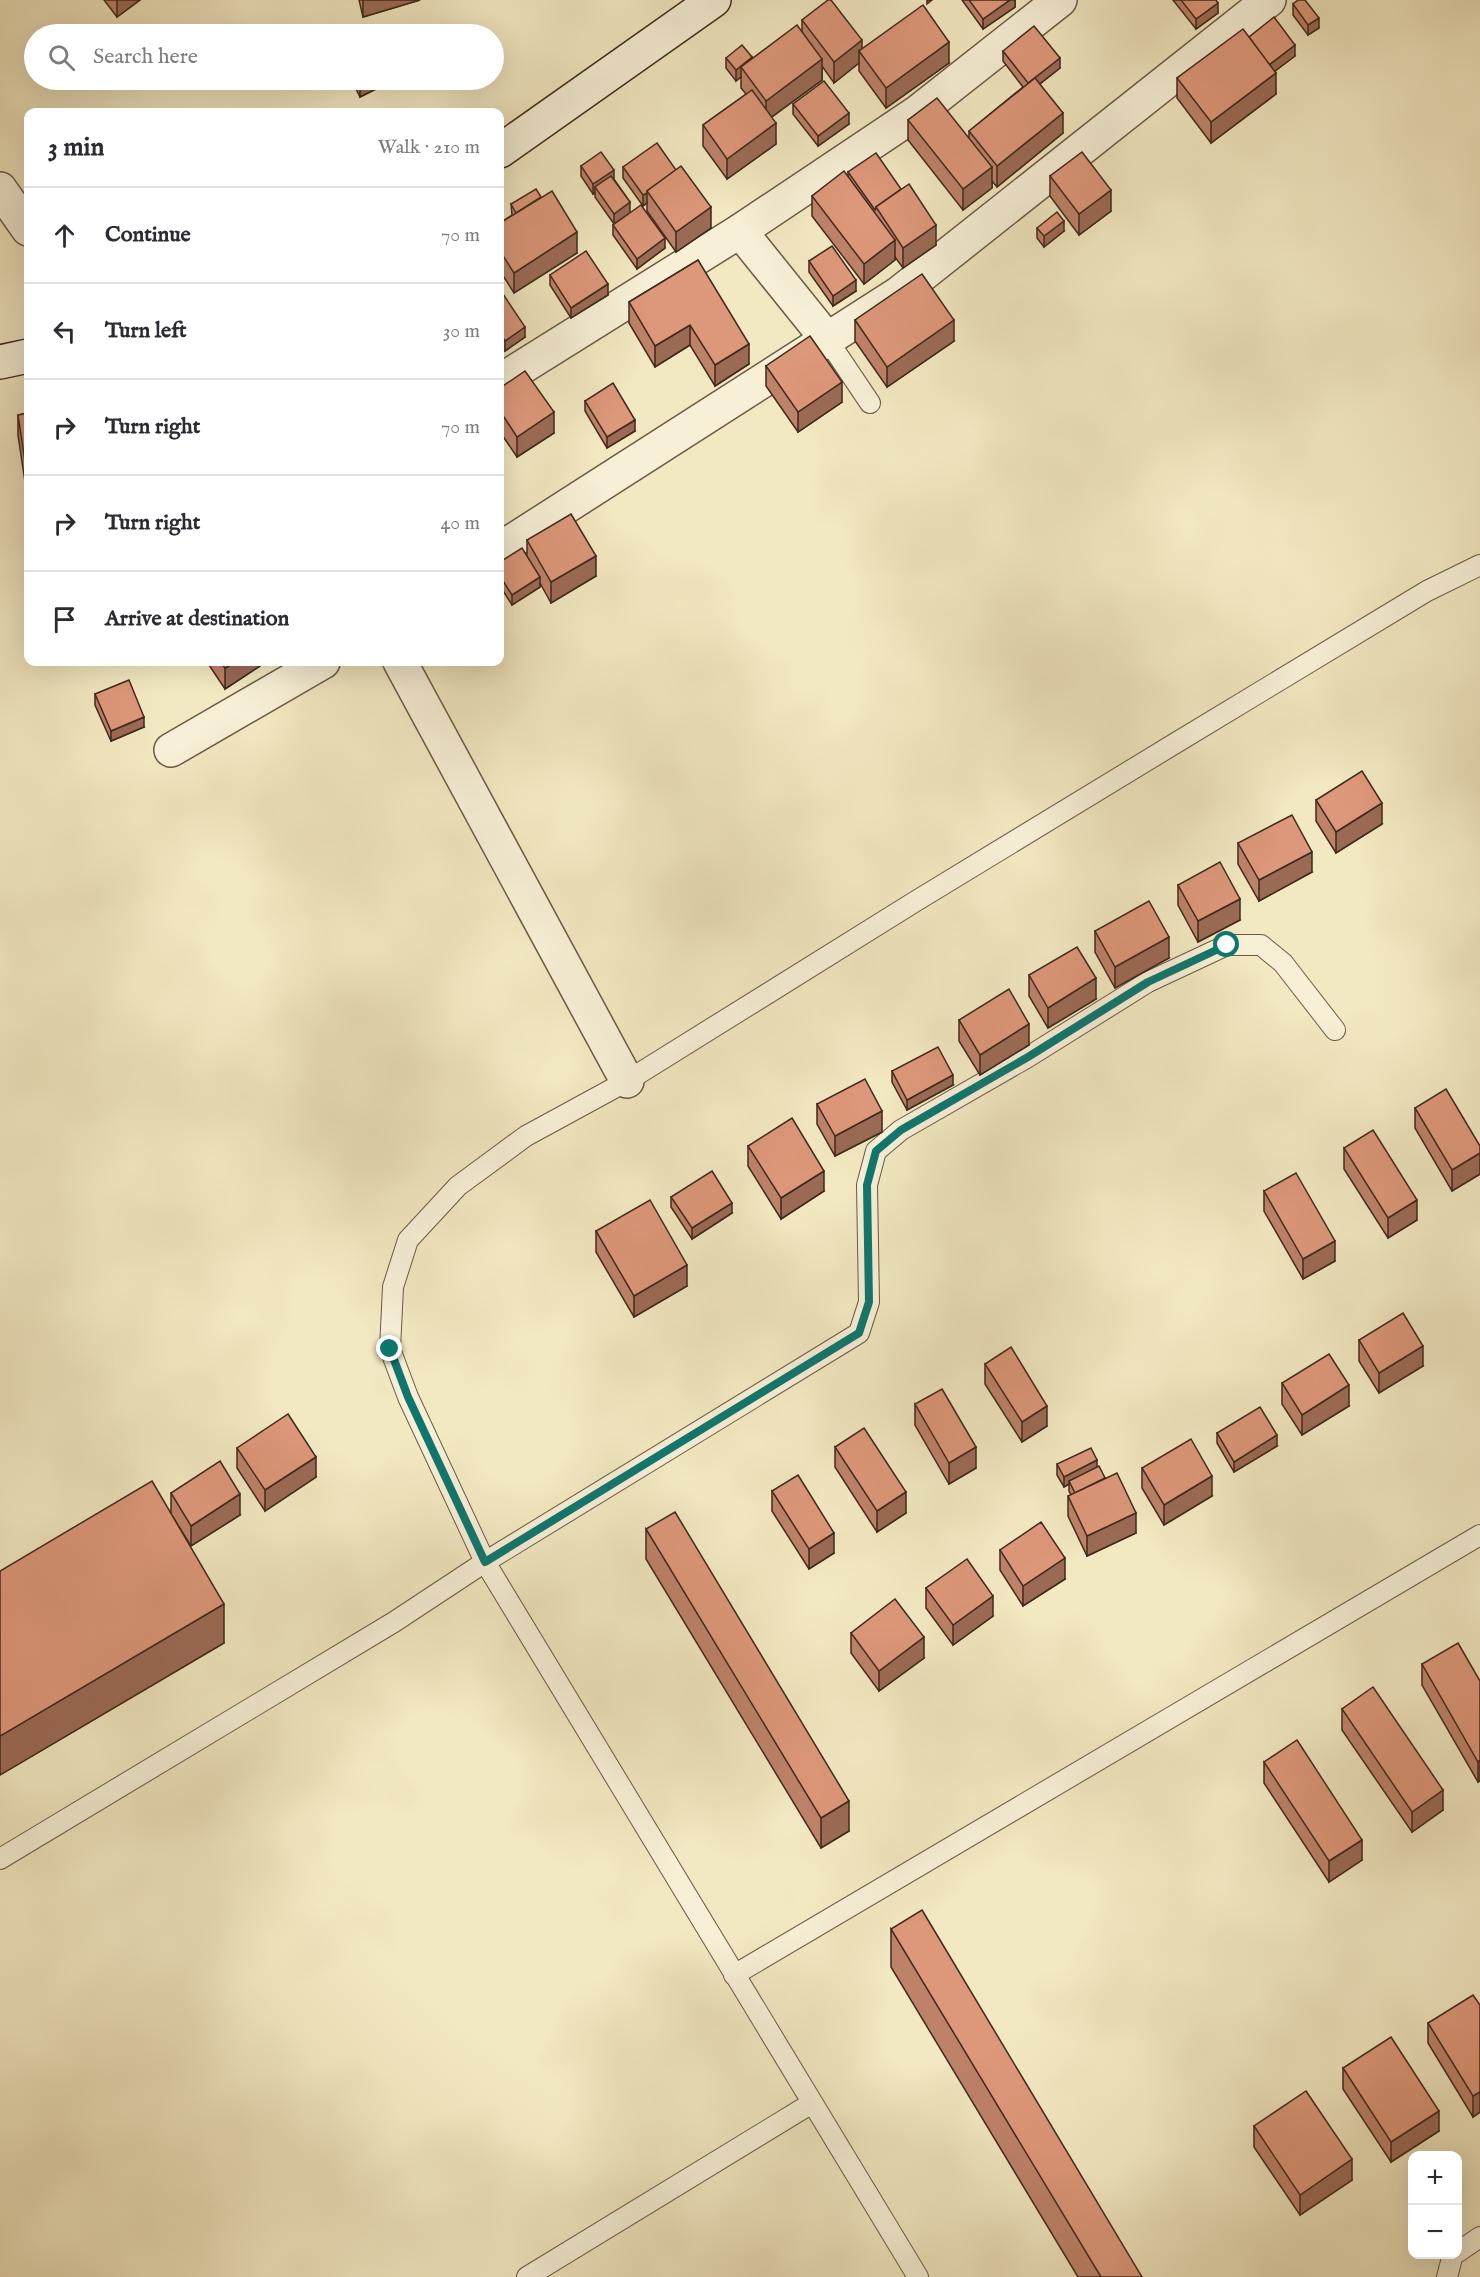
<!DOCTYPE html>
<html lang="en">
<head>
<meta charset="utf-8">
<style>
	:root { --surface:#fff; --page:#f7f7f7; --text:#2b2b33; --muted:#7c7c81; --line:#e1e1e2 }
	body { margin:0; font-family:"IM FELL English",serif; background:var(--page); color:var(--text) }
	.controls { position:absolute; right:18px; bottom:18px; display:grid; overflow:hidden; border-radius:12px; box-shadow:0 6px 24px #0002 }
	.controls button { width:54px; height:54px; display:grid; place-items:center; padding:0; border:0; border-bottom:2px solid var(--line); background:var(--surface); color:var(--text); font:30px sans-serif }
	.stop { position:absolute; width:18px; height:18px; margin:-14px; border:4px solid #0f766e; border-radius:50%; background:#fff }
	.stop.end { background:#0f766e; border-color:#fff; box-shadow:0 2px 6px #0008 }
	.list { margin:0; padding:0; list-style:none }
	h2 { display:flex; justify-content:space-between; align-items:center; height:78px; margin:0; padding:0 24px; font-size:26px }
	h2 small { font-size:20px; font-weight:400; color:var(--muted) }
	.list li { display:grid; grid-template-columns:39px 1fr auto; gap:18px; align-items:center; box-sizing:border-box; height:96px; padding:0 24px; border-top:2px solid var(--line) }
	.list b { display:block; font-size:22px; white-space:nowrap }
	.list em { font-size:20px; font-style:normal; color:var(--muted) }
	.icon { flex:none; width:33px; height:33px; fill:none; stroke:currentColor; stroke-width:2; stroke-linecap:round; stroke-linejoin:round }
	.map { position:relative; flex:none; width:1480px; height:2277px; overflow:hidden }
	.search { position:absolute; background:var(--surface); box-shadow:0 6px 24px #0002; left:24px; top:24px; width:480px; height:66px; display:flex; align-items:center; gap:15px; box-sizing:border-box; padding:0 21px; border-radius:33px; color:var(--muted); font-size:22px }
	.panel { position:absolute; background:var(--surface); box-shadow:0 6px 24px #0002; left:24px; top:108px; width:480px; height:558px; border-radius:12px }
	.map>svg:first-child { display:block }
</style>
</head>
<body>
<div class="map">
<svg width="1480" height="2277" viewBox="0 0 1480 2277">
	<rect width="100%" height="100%" fill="#f2e8c1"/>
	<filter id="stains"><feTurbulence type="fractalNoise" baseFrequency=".00333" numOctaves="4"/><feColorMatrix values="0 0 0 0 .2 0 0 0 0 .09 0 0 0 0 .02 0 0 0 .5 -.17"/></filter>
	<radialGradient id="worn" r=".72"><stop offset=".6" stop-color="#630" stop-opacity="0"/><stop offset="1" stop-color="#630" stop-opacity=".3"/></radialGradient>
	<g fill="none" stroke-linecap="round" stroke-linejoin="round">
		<g stroke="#6c5944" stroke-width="22">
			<g id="service">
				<polyline points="827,339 870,403"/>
				<polyline points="0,1859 394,1622 485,1562 859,1333 869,1302 867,1185 876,1151 901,1130 1028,1057 1148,982 1227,945 1261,945 1283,963 1335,1030"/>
				<polyline points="734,1975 1480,1535"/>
				<polyline points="1458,2252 1480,2237"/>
				<polyline points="527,2277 812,2103"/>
				<polyline points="918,2277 485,1562 408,1397 390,1349 393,1287 408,1240 458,1186 526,1136 627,1081 916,901 1179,741 1427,591 1480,565"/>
				<polyline points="1447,2277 1453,2254"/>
			</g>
		</g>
		<g stroke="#6c5944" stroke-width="36">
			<g id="minor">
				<polyline points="0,189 28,229"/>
				<polyline points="740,231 827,339"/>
				<polyline points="500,381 740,231 918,112 1060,0"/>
				<polyline points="500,549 898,294 1269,0"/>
				<polyline points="400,662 627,1081"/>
				<polyline points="171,750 323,662"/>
			</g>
		</g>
		<g stroke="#40291b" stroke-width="36">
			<g id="secondary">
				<polyline points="500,151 714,0"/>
				<polyline points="0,362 28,356"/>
			</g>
		</g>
		<use href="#service" stroke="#f7f0d7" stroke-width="20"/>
		<use href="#minor" stroke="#f7f0d7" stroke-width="33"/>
		<use href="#secondary" stroke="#f7f0d7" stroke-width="33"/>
	</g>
	<g fill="#be8269" stroke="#40291b" stroke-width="1.5">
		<polygon points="104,0 140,0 117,17"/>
		<polygon points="359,0 420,0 363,17"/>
		<polygon points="962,0 1015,0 1015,7 983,29"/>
		<polygon points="1173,0 1216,0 1218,13 1196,29"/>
		<polygon points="1293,4 1319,28 1308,35 1293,15"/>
		<polygon points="802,20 862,49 949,63 886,108 859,71 859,63 834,83 822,66 822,80 772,117 776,144 727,179 703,146 703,125 746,94 741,88 741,77 736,81 726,68 726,58 752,59 802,32"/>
		<polygon points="1249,37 1295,56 1274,71 1276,94 1211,143 1177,98 1177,78"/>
		<polygon points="1003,51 1060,68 1040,84 1063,133 997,187 992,181 992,188 963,210 908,140 908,120 969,137 969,131 1023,87 1003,61"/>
		<polygon points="352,80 386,80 386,84 360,97 352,81"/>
		<polygon points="793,104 849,124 818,146 793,114"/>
		<polygon points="581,166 614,179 630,202 614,224 595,197 595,193 593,194 581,176"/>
		<polygon points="623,167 711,228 676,252 647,211 647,203 643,206 623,178"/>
		<polygon points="848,172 936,245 903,268 895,257 895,260 864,284 812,216 812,196 848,178"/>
		<polygon points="1050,176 1111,211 1079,235 1050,196"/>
		<polygon points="511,204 577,253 514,293 500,271 500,223 512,215"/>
		<polygon points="613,225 665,248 637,269 613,235"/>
		<polygon points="1037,228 1064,231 1044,247 1037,238"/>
		<polygon points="698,260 749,364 715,386 690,345 655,367 629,323 629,302"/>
		<polygon points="809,261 856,291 833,306 809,272"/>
		<polygon points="550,275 608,295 571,318 550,285"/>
		<polygon points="500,297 525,337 505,351 503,349 503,365 500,368"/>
		<polygon points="855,320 954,341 887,387 855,341"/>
		<polygon points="766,366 842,402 798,432 766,386"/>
		<polygon points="500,388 554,433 517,457 500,432"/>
		<polygon points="585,401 635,431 607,448 585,411"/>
		<polygon points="28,413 28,502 18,435 18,415"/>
		<polygon points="527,540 596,576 551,603 540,583 540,587 512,605 500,586 500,562 527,555"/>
		<polygon points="207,662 260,662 260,666 225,689"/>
		<polygon points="95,694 144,727 111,741 95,705"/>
		<polygon points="1316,800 1382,824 1336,853 1316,821"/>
		<polygon points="1238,843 1312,872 1259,901 1238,864"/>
		<polygon points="1178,885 1240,920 1198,942 1178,905"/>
		<polygon points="1095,931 1169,958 1115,988 1095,952"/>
		<polygon points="1029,975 1096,999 1048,1028 1029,996"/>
		<polygon points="959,1020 1029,1045 980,1075 959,1041"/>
		<polygon points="892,1071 953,1085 907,1110 892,1082"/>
		<polygon points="817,1104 882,1132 835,1156 817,1124"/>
		<polygon points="1415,1108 1480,1146 1480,1174 1452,1191 1415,1128"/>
		<polygon points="748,1146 824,1191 781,1219 748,1166"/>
		<polygon points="1344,1148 1417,1220 1388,1238 1344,1169"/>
		<polygon points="1264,1191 1335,1261 1303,1279 1264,1211"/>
		<polygon points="671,1197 732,1213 692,1239 671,1207"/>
		<polygon points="596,1231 687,1286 634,1317 596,1252"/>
		<polygon points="1359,1340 1423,1366 1379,1393 1359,1361"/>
		<polygon points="985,1364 1047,1426 1022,1442 985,1384"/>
		<polygon points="1282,1383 1349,1406 1302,1435 1282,1404"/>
		<polygon points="915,1404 976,1468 949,1484 915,1425"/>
		<polygon points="1217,1433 1277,1446 1234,1472 1217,1443"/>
		<polygon points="835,1447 906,1513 877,1532 835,1467"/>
		<polygon points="237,1448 316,1477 265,1511 237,1468"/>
		<polygon points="1057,1464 1097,1467 1105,1478 1136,1533 1087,1556 1068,1516 1068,1496 1071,1495 1069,1491 1069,1484 1064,1487 1057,1475"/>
		<polygon points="1142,1468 1212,1496 1164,1525 1142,1488"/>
		<polygon points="772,1491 834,1553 809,1569 772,1511"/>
		<polygon points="171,1493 240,1515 191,1546 173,1517 224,1643 0,1775 0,1571 171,1513"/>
		<polygon points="646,1529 849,1831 821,1848 646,1559"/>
		<polygon points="1000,1550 1065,1579 1023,1606 1000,1570"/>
		<polygon points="926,1588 993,1616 953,1645 926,1608"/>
		<polygon points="851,1633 924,1658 879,1691 851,1653"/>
		<polygon points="1422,1664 1480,1681 1480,1781 1478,1782 1422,1685"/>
		<polygon points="1342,1709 1443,1810 1412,1832 1342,1730"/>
		<polygon points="1264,1762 1362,1860 1329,1882 1264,1783"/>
		<polygon points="891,1929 1142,2277 1078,2277 891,1967"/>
		<polygon points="1480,2005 1480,2112 1473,2117 1428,2043 1428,2023"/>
		<polygon points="1343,2068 1439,2131 1391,2162 1343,2089"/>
		<polygon points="1254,2126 1352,2180 1300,2215 1254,2147"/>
	</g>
	<g fill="#9b6a55" stroke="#40291b" stroke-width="1.5">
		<polygon points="117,0 140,0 117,17"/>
		<polygon points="363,0 420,0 363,17"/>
		<polygon points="927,0 932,0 927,4"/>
		<polygon points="1010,0 1015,0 1015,7 983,29 983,19"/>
		<polygon points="1218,3 1218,13 1196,29 1196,19"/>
		<polygon points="1319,18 1319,28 1308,35 1308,25"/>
		<polygon points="862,40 862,55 859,51 859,63 834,83 834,62"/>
		<polygon points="949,42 949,63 886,108 886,88"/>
		<polygon points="1295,45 1295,56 1266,78 1266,67"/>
		<polygon points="752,57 752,68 741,67 741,77 736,81 736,70"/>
		<polygon points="1060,58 1060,68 1028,93 1028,83"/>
		<polygon points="822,59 822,80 766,121 766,101"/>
		<polygon points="1276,73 1276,94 1211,143 1211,122"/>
		<polygon points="374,80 386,80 386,84 360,97 360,86"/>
		<polygon points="849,113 849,124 818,146 818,136"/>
		<polygon points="1063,113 1063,133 997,187 997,166"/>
		<polygon points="776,123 776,144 727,179 727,159"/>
		<polygon points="992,167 992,188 963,210 963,189"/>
		<polygon points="614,170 614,180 595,187 595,193 593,194 593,184"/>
		<polygon points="1111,190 1111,211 1079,235 1079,214"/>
		<polygon points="647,193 647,203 643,206 643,195"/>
		<polygon points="630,202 630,213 614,224 614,214"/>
		<polygon points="711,207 711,228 676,252 676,232"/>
		<polygon points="1064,221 1064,231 1044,247 1044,236"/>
		<polygon points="936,225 936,245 903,268 903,248"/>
		<polygon points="577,232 577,253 514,293 514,273"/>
		<polygon points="665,238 665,248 637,269 637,259"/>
		<polygon points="895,240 895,260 864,284 864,264"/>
		<polygon points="856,280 856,291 833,306 833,296"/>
		<polygon points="608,284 608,295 571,318 571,308"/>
		<polygon points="954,320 954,341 887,387 887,367"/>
		<polygon points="690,325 690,345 655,367 655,346"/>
		<polygon points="525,327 525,337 505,351 505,341"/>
		<polygon points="749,344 749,364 715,386 715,365"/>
		<polygon points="503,345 503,365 500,368 500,347"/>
		<polygon points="842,382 842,402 798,432 798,412"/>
		<polygon points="554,412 554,433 517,457 517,437"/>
		<polygon points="635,420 635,431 607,448 607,437"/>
		<polygon points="596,556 596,576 551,603 551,582"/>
		<polygon points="540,577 540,587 512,605 512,595"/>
		<polygon points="236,662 260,662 260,666 225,689 225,668"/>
		<polygon points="144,717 144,727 111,741 111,731"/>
		<polygon points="1382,803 1382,824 1336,853 1336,832"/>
		<polygon points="1312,852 1312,872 1259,901 1259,880"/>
		<polygon points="1240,899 1240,920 1198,942 1198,921"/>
		<polygon points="1169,937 1169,958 1115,988 1115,967"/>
		<polygon points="1096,978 1096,999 1048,1028 1048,1008"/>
		<polygon points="1029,1024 1029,1045 980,1075 980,1055"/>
		<polygon points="953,1075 953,1085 907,1110 907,1100"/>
		<polygon points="882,1111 882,1132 835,1156 835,1136"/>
		<polygon points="1480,1153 1480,1174 1452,1191 1452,1170"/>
		<polygon points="824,1171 824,1191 781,1219 781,1198"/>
		<polygon points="1417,1200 1417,1220 1388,1238 1388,1218"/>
		<polygon points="732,1203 732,1213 692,1239 692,1228"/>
		<polygon points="1335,1241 1335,1261 1303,1279 1303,1259"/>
		<polygon points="687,1265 687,1286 634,1317 634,1296"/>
		<polygon points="1423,1346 1423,1366 1379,1393 1379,1373"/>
		<polygon points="1349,1385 1349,1406 1302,1435 1302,1415"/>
		<polygon points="1047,1406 1047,1426 1022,1442 1022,1422"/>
		<polygon points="1277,1435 1277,1446 1234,1472 1234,1462"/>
		<polygon points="976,1447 976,1468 949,1484 949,1463"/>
		<polygon points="316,1457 316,1477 265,1511 265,1490"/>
		<polygon points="1097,1460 1097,1470 1069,1481 1069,1484 1064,1487 1064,1477"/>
		<polygon points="1212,1476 1212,1496 1164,1525 1164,1505"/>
		<polygon points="906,1492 906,1513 877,1532 877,1511"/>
		<polygon points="240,1494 240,1515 191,1546 191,1526"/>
		<polygon points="1136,1513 1136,1533 1087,1556 1087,1536"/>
		<polygon points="834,1533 834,1553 809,1569 809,1549"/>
		<polygon points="1065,1558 1065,1579 1023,1606 1023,1586"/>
		<polygon points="993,1596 993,1616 953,1645 953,1625"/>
		<polygon points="224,1604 224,1643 0,1775 0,1736"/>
		<polygon points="924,1637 924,1658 879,1691 879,1671"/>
		<polygon points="1480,1760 1480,1781 1478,1782 1478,1762"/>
		<polygon points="1443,1790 1443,1810 1412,1832 1412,1812"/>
		<polygon points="849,1801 849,1831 821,1848 821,1818"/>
		<polygon points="1362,1840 1362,1860 1329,1882 1329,1861"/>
		<polygon points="1480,2092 1480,2112 1473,2117 1473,2096"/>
		<polygon points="1439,2111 1439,2131 1391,2162 1391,2142"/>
		<polygon points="1352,2159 1352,2180 1300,2215 1300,2195"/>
	</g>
	<g fill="#dd977a" stroke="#40291b" stroke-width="1.5">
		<polygon points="828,0 831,0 862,40 834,62 802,20"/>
		<polygon points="969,0 1010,0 983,19"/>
		<polygon points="1181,0 1216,0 1218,3 1196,19"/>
		<polygon points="1298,0 1305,0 1319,18 1308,25 1293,4"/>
		<polygon points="923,5 949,42 886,88 859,51"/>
		<polygon points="1274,17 1295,45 1269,65 1249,37"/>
		<polygon points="797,25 822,59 766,101 741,67"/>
		<polygon points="1034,26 1060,58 1028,83 1003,51"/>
		<polygon points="1243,29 1276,73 1211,122 1177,78"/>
		<polygon points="742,45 752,57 736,70 726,58"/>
		<polygon points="1035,78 1063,113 997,166 969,131"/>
		<polygon points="356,80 374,80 360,86"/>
		<polygon points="824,81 849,113 818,136 793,104"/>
		<polygon points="752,90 776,123 727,159 703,125"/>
		<polygon points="937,98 992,167 963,189 908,120"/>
		<polygon points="657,143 676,170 647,191 647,193 643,195 623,167"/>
		<polygon points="601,152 614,170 593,184 581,166"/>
		<polygon points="1082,152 1111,190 1079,214 1050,176"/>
		<polygon points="876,153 901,189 876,207 876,208 875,210 848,172"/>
		<polygon points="681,166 711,207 676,232 647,191"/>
		<polygon points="844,171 895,240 864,264 812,196"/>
		<polygon points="611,176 630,202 614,214 595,187"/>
		<polygon points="909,184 936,225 903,248 876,207"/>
		<polygon points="536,189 541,197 516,213 511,204"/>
		<polygon points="552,191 577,232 514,273 500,251 500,223"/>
		<polygon points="641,205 665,238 637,259 613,225"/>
		<polygon points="1057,212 1064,221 1044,236 1037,228"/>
		<polygon points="832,246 856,280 833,296 809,261"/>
		<polygon points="586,251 608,284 571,308 550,275"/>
		<polygon points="698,260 749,344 715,365 690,325 655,346 629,302"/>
		<polygon points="922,274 954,320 887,367 855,320"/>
		<polygon points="503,294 525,327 505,341 500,333 500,297"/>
		<polygon points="810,336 842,382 798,412 766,366"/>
		<polygon points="500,340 503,345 500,347"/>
		<polygon points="525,371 554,412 517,437 500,411 500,388"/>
		<polygon points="613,383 635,420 607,437 585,401"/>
		<polygon points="28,413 28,481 18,415"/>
		<polygon points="571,514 596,556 551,582 527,540"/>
		<polygon points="522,548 540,577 512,595 500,576 500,562"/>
		<polygon points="220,662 236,662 225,668"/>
		<polygon points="129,680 144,717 111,731 95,694"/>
		<polygon points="1362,771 1382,803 1336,832 1316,800"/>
		<polygon points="1292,815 1312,852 1259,880 1238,843"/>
		<polygon points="1220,862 1240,899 1198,921 1178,885"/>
		<polygon points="1149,901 1169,937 1115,967 1095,931"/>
		<polygon points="1077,947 1096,978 1048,1008 1029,975"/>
		<polygon points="1009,989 1029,1024 980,1055 959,1020"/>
		<polygon points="938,1047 953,1075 907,1100 892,1071"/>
		<polygon points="865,1079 882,1111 835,1136 817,1104"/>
		<polygon points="1446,1089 1480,1146 1480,1153 1452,1170 1415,1108"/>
		<polygon points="792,1118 824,1171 781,1198 748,1146"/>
		<polygon points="1373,1130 1417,1200 1388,1218 1344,1148"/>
		<polygon points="712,1171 732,1203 692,1228 671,1197"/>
		<polygon points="1296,1173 1335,1241 1303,1259 1264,1191"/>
		<polygon points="650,1200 687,1265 634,1296 596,1231"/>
		<polygon points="1403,1313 1423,1346 1379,1373 1359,1340"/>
		<polygon points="1011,1347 1047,1406 1022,1422 985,1364"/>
		<polygon points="1329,1354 1349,1385 1302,1415 1282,1383"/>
		<polygon points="942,1389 976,1447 949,1463 915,1404"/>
		<polygon points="1260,1407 1277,1435 1234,1462 1217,1433"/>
		<polygon points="288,1414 316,1457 265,1490 237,1448"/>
		<polygon points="864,1428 906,1492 877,1511 835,1447"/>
		<polygon points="1191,1439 1212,1476 1164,1505 1142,1468"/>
		<polygon points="1091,1448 1097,1460 1064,1477 1057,1464"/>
		<polygon points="220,1461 240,1494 191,1526 171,1493"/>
		<polygon points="1099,1466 1105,1478 1075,1493 1069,1481"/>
		<polygon points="1117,1473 1136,1513 1087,1536 1068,1496"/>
		<polygon points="798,1475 834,1533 809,1549 772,1491"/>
		<polygon points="152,1481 224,1604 0,1736 0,1571"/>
		<polygon points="675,1512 849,1801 821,1818 646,1529"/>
		<polygon points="1041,1522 1065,1558 1023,1586 1000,1550"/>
		<polygon points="967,1559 993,1596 953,1625 926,1588"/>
		<polygon points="895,1599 924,1637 879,1671 851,1633"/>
		<polygon points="1458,1643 1480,1681 1480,1760 1478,1762 1422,1664"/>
		<polygon points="1373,1687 1443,1790 1412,1812 1342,1709"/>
		<polygon points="1297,1740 1362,1840 1329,1861 1264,1762"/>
		<polygon points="922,1910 1142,2277 1101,2277 891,1929"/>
		<polygon points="1473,1995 1480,2005 1480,2092 1473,2096 1428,2023"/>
		<polygon points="1391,2037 1439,2111 1391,2142 1343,2068"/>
		<polygon points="1306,2091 1352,2159 1300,2195 1254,2126"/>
	</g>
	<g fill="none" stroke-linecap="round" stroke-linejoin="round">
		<polyline stroke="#0f766e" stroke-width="8" points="390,1349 408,1397 485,1562 859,1333 869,1302 867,1185 876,1151 901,1130 1028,1057 1148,982 1227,945"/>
	</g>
	<rect width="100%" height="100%" filter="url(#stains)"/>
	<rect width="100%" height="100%" fill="url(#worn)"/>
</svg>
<div class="controls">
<button>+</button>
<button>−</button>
</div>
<div class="stop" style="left:1227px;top:945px"></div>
<div class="stop end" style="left:390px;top:1349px"></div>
<div class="search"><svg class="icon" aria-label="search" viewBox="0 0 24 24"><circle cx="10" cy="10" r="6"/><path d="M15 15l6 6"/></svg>Search here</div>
<section class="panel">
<h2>3 min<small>Walk · 210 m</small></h2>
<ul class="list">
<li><svg class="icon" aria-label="ahead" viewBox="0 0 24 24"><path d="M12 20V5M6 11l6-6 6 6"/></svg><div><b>Continue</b></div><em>70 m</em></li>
<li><svg class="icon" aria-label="left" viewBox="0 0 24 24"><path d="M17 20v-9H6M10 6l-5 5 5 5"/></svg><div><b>Turn left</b></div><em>30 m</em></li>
<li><svg class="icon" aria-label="right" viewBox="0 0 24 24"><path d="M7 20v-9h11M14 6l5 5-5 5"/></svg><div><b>Turn right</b></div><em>70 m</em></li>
<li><svg class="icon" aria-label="right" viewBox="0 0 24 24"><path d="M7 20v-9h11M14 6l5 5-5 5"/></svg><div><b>Turn right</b></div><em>40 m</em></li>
<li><svg class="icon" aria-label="arrive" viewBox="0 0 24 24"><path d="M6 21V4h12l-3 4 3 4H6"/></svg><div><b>Arrive at destination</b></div></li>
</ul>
</section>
</div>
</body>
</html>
